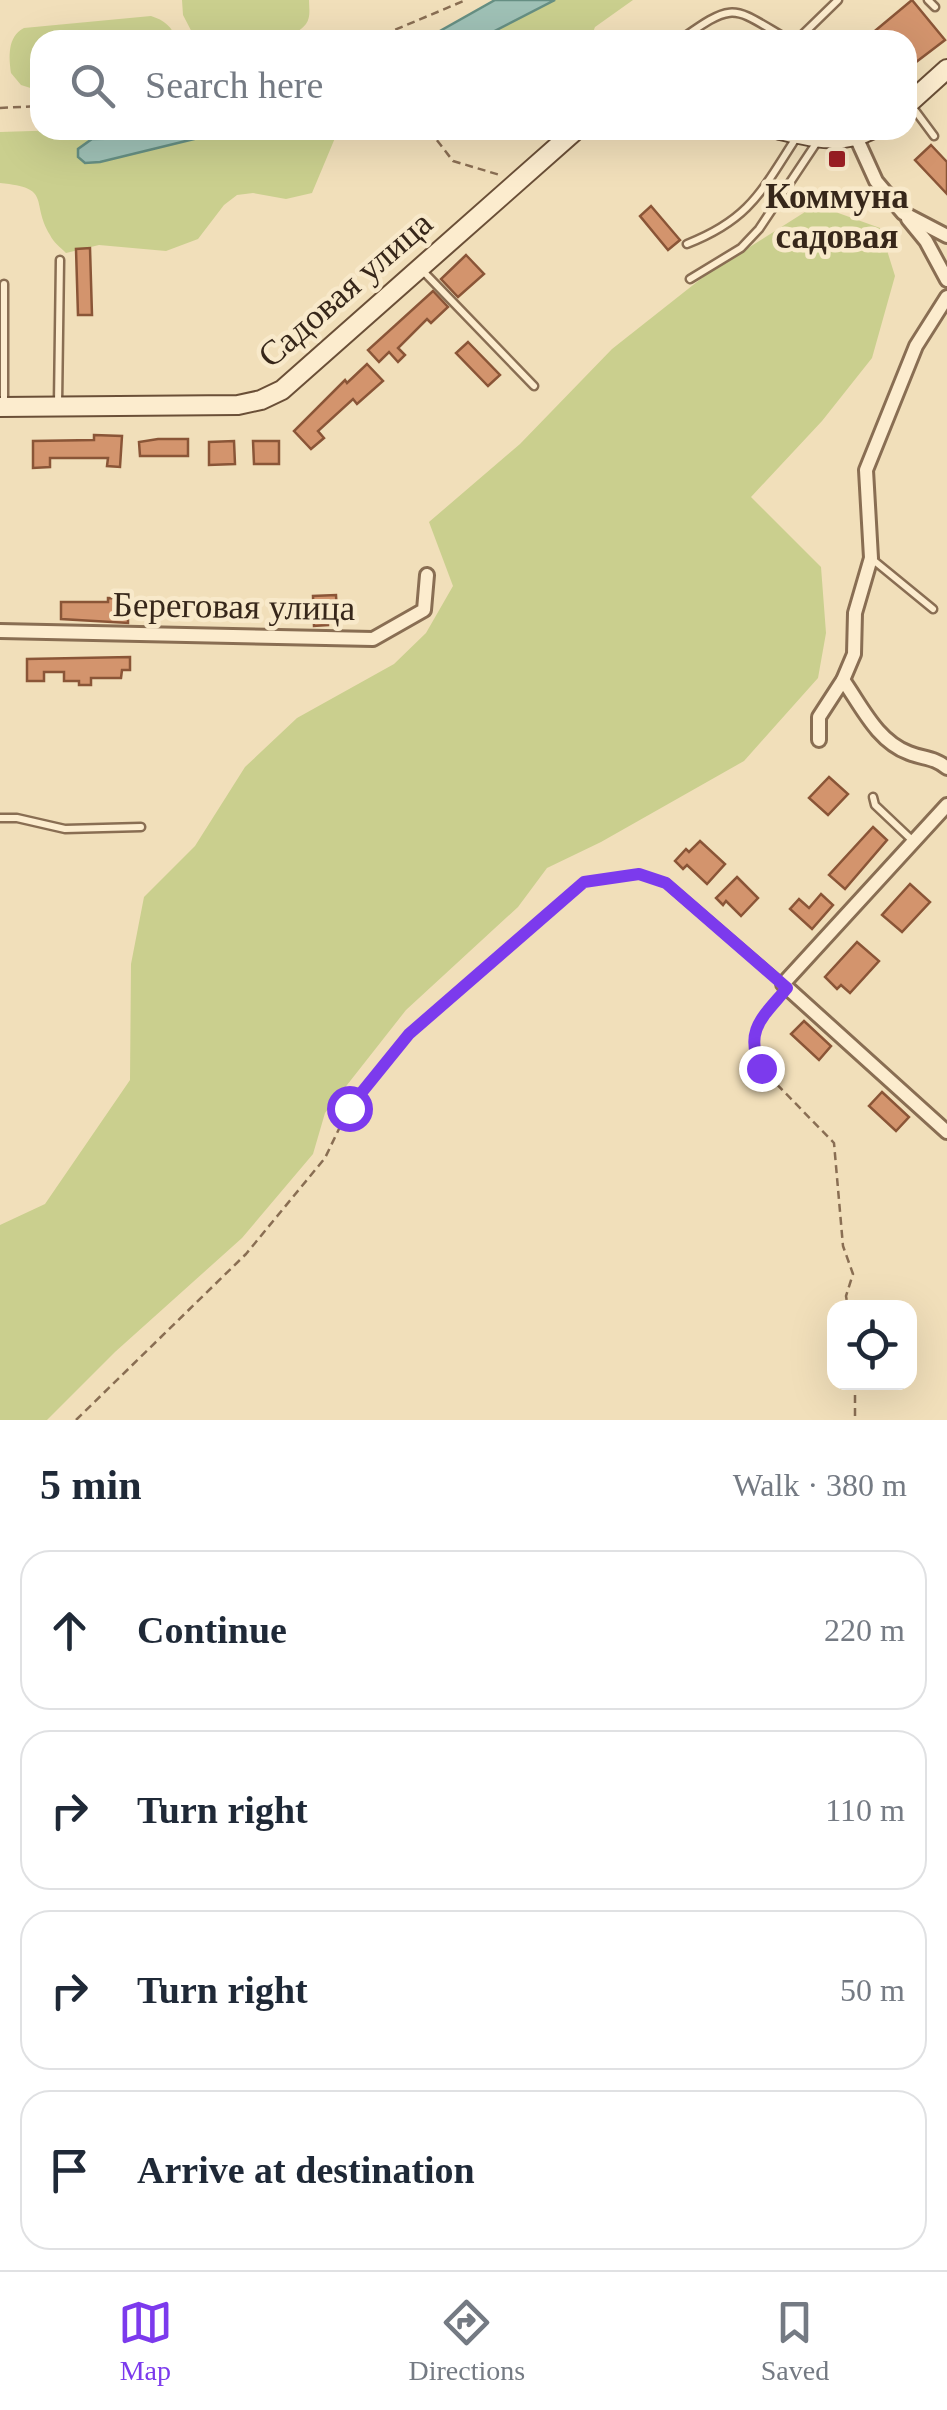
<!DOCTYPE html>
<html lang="en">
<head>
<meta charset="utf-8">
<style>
	:root { --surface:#fff; --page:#f2f2f3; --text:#1f2937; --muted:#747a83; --line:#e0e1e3; --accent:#7c3aed }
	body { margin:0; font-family:"Times New Roman",serif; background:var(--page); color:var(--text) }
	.controls { position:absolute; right:30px; bottom:30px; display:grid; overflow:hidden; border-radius:20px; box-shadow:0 10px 40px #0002 }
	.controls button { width:90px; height:90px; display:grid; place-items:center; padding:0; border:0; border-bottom:2px solid var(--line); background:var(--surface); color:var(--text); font:50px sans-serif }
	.stop { position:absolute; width:30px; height:30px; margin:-22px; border:8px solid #7c3aed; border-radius:50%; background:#fff }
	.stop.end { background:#7c3aed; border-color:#fff; box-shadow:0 2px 10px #0008 }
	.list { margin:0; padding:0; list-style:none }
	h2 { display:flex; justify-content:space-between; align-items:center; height:130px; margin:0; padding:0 40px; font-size:42px }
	h2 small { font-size:32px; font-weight:400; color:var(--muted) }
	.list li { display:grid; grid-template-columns:65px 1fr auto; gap:30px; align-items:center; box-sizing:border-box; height:160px; margin:0 20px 20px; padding:0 20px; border:2px solid var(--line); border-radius:30px }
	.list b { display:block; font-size:38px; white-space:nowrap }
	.list em { font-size:32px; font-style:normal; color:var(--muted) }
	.icon { flex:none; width:55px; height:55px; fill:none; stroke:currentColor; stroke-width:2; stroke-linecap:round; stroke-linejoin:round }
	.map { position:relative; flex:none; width:947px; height:1420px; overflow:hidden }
	.search { position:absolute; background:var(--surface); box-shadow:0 10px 40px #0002; left:30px; right:30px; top:30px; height:110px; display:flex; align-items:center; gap:25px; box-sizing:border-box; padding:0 35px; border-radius:30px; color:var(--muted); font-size:38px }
	.sheet { height:850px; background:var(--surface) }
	nav { display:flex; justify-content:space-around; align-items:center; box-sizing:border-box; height:140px; border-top:2px solid var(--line); background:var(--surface); font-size:28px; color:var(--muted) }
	nav a { display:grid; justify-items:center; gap:5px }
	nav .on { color:var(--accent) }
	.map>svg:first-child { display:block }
</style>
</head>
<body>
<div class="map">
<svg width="947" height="1420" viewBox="0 0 947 1420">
	<rect width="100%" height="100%" fill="#f1dfba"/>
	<g fill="#cacf8e">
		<path d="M182 0H309C309 8 311 17 306 24 283 51 228 40 196 40L183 15Z"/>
		<polygon points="555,0 633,0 595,27 590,40 477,40"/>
		<path d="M151 16C164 20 173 27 176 40H40V91L21 85 11 73C9 57 7 37 24 28Z"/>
		<path d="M64 130H181L144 138 92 139 101 162 231 130H334L335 138 312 193 286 199 253 193 237 195 224 205 198 239 166 251 99 245 66 253C61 248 53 242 50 235 30 201 53 188 0 183V132Z"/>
		<polygon points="816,205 880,228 895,276 872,358 822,421 751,497 821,567 826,633 818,678 744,761 601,842 547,868 518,907 406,1010 325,1113 313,1154 242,1238 115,1352 47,1420 0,1420 0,1225 45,1204 130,1080 131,964 144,897 195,846 245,767 297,718 394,664 426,633 453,586 429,522 520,444 612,349 707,274"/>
	</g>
	<g fill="#9fc1b6" stroke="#668f83" stroke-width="2.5">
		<polygon points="495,0 555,0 477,40 424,40"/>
		<polygon points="181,130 231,130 100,162 85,163 78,157 78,149 92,139 144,138"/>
	</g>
	<g fill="#d3946d" stroke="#8a5537" stroke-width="2.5">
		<polygon points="912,0 945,40 907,69 907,40 864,40"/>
		<polygon points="931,145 947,162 947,194 915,160"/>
		<polygon points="651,206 680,240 668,250 640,216"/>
		<polygon points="90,248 92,315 78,315 76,249"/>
		<polygon points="466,255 484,274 458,297 441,279"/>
		<polygon points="433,291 448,307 431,323 427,319 398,348 405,355 398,362 389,352 379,362 368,350"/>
		<polygon points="468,342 500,375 488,386 456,353"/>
		<polygon points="367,364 383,381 357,404 353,399 318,431 324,438 311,449 294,431 345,380 347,383"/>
		<polygon points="94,435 122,436 120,467 107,466 108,458 50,458 50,467 33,468 33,441 94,440"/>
		<polygon points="158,439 188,439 188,456 140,456 139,442"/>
		<polygon points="234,441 235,464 209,465 209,442"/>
		<polygon points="253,441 279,441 279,464 254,464"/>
		<polygon points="336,595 337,613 328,613 328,625 314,626 313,596"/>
		<polygon points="108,598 128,599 128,623 61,619 61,602 108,602"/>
		<polygon points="130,657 130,670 122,670 121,678 91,678 91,685 79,685 79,681 64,681 64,672 44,672 44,681 27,681 27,659"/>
		<polygon points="829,777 848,794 828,815 809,798"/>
		<polygon points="873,827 887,840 845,889 829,875"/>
		<polygon points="700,841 725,864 707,884 687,865 683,869 675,861 686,849 689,852"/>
		<polygon points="737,877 758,898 741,916 726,901 723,905 716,898"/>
		<polygon points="910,884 930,902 902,932 882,915"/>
		<polygon points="821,894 833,905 812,929 790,909 799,899 809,908"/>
		<polygon points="857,942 879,961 850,993 841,985 837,989 825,977"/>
		<polygon points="804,1021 831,1046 819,1060 791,1034"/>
		<polygon points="882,1092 909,1117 896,1131 869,1106"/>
	</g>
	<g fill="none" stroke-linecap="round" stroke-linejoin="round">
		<g stroke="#896e53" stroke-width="11">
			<g id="lane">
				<polyline points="928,0 935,7"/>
				<path d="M680 40C736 0 732 7 789 40"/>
				<polyline points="797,40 838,0"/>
				<polyline points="911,105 934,136"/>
				<path d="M687 244C751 219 762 190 798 135"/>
				<polyline points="420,268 534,386"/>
				<polyline points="690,279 741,248 759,229 819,139"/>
				<polyline points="4,284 4,402"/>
				<polyline points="58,403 60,260"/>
				<polyline points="872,559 933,609"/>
				<polyline points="873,797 875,805 913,841"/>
				<polyline points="0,818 17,818 65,829 141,827"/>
				<polyline points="666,883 782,983"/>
			</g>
		</g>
		<g stroke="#896e53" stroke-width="18">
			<g id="street">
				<polyline points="856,137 876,181 903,213 947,236"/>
				<polyline points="908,219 926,241 947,280"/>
				<polyline points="0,631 373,639 424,610 427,575"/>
				<path d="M843 680C862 707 877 741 909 753 924 759 934 757 947 768"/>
				<polyline points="819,740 819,717 843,680 854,654 855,613 871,558 866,470 916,346 947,297"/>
				<polyline points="947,805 783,984 947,1132"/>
			</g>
		</g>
		<g stroke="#6a4f37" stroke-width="22">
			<g id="secondary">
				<polyline points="907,105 947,69"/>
				<path d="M780 130C811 137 842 145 871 130"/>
				<polyline points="0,407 238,405 261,400 282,390 576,130"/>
			</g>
		</g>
		<g stroke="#896e53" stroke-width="2.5" stroke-dasharray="8 5" stroke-linecap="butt">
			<polyline points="294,40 330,37 342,40"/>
			<polyline points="389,40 392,31 466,0"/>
			<polyline points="0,108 40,106"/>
			<polyline points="429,130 453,161 500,175"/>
			<polyline points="779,997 756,1027 752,1049 761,1068 834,1143 843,1246 853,1274 846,1296 848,1308"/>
			<polyline points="855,1382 855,1420"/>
			<polyline points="76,1420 246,1254 325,1158 349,1108 409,1034 584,882 639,874 660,881"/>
		</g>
		<use href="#lane" stroke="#fcecce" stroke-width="6"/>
		<use href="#street" stroke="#fcecce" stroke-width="12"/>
		<use href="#secondary" stroke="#fcecce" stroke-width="18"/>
	</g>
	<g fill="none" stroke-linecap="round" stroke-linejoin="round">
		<path stroke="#7c3aed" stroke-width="12" d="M349 1108 409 1034 584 882 639 874 666 883 787 988C764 1016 743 1030 761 1068"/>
	</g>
	<rect fill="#9d1f24" stroke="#f8e9ca" stroke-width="4" x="827" y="149" width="20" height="20" rx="5"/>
	<g text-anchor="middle" stroke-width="9" stroke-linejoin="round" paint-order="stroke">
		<g font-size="35" font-weight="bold" fill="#37271a" stroke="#f8e9ca">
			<text x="837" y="208">Коммуна<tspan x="837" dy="40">садовая</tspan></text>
		</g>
		<g font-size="35" fill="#37271a" stroke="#f8e9ca">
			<text transform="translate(345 289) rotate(-41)" y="12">Садовая улица</text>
			<text transform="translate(234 606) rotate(1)" y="12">Береговая улица</text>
		</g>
	</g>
</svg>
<div class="controls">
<button><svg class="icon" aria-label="locate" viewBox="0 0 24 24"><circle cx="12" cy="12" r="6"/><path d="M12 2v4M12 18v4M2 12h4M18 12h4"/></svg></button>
</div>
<div class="stop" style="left:349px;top:1108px"></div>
<div class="stop end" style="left:761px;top:1068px"></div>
<div class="search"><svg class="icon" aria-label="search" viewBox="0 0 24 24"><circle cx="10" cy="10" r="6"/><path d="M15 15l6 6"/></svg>Search here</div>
</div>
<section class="sheet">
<h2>5 min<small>Walk · 380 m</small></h2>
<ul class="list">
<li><svg class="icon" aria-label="ahead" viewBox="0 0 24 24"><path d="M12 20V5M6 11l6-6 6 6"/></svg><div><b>Continue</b></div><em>220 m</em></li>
<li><svg class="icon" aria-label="right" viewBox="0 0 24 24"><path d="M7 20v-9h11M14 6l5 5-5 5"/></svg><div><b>Turn right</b></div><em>110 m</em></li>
<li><svg class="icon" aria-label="right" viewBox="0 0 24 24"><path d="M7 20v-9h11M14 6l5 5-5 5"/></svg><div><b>Turn right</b></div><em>50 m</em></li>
<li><svg class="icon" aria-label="arrive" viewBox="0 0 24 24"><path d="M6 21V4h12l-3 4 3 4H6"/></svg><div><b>Arrive at destination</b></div></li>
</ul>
</section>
<nav>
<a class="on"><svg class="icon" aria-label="map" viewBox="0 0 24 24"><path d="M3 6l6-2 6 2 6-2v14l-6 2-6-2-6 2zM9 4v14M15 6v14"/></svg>Map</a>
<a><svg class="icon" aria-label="directions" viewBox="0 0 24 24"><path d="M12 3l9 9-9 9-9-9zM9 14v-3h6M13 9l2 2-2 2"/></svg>Directions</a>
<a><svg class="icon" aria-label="saved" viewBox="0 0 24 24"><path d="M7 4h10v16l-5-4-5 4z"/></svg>Saved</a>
</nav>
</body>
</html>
